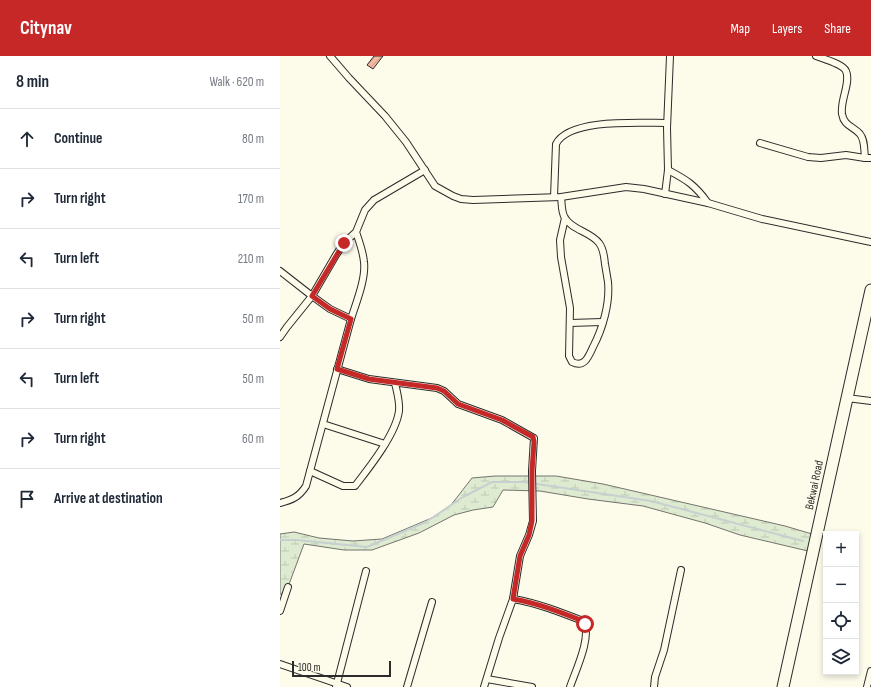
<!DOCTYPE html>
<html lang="en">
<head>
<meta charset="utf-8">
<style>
	:root { --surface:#fff; --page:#f2f2f3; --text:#1f2937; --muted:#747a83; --line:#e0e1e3; --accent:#c62828 }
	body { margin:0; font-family:"Sofia Sans Condensed",sans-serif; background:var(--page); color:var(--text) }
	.controls { position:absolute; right:12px; bottom:12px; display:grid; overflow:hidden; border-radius:0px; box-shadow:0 2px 6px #0003 }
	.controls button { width:36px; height:36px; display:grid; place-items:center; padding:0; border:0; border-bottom:1px solid var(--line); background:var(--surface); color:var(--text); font:20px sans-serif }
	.scale { position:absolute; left:12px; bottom:10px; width:99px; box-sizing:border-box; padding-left:4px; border:2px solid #2b2b2b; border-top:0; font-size:11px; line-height:14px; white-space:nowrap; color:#2b2b2b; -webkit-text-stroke:3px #fdfbea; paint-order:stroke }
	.stop { position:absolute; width:12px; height:12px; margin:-9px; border:3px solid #c62828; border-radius:50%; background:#fff }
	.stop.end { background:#c62828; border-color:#fff; box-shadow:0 1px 4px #0008 }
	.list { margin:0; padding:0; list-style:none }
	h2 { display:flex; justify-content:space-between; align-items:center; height:52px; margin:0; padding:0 16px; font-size:17px }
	h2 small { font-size:13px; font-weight:400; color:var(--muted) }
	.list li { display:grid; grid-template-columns:26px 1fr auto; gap:12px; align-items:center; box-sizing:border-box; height:60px; padding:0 16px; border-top:1px solid var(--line) }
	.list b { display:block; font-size:15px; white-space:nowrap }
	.list em { font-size:13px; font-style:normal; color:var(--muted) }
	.icon { flex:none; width:22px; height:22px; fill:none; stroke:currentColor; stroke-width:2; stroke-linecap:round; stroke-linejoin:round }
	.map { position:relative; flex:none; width:591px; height:631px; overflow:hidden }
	header { display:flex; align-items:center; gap:24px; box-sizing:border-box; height:56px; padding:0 20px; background:var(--accent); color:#fff }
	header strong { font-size:19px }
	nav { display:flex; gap:22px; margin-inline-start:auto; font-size:14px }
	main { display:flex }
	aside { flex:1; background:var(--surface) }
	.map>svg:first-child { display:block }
</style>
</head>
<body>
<header>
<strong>Citynav</strong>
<nav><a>Map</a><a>Layers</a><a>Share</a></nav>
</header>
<main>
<aside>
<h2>8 min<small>Walk · 620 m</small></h2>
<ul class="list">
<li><svg class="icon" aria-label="ahead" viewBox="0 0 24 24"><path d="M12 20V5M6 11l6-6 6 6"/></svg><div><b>Continue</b></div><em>80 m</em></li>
<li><svg class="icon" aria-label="right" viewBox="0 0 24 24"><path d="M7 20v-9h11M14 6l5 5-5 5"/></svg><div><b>Turn right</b></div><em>170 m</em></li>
<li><svg class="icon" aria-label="left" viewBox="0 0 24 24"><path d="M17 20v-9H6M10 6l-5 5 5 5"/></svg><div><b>Turn left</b></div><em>210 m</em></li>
<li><svg class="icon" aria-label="right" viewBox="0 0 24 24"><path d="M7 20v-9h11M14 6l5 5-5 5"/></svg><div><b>Turn right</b></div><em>50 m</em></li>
<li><svg class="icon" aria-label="left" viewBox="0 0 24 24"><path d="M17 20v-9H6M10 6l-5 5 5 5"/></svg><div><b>Turn left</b></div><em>50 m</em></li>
<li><svg class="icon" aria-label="right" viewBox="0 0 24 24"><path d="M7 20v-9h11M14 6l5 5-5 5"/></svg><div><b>Turn right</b></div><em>60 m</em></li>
<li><svg class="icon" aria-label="arrive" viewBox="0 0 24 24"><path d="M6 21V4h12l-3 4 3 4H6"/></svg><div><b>Arrive at destination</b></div></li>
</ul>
</aside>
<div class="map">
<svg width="591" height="631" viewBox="0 0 591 631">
	<defs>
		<pattern id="wetland-marsh" width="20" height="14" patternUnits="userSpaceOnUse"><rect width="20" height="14" fill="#deebd1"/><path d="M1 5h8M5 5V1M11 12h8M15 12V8" fill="none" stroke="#bfcab4"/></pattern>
		<pattern id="building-hatch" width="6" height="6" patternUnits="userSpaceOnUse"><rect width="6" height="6" fill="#f2b8a0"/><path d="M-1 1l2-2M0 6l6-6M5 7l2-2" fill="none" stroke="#d09e8a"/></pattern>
	</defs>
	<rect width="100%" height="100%" fill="#fdfbea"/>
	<polygon fill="url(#wetland-marsh)" stroke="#74746e" points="215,420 276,420 323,428 505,470 532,478 528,495 460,479 425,467 363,450 308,443 260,435 223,434 213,451 193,454 174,459 139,477 92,494 64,494 24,488 5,539 0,538 0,478 14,476 39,482 73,485 102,483 154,461 171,449 192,422"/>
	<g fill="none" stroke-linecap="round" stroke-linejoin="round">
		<polyline stroke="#c7d0d0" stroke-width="2" points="0,484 17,484 87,491 146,466 183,441 212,426 244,426 371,445 523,485"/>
	</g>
	<polygon fill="url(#building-hatch)" stroke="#2b2b2b" points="94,0 103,0 93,13 87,9"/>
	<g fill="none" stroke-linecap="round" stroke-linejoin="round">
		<g stroke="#2b2b2b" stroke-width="8">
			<g id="street">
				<polyline points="50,0 69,22 105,60 126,86 155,130 173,140 181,143 193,144 281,141 346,131 364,133 428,147 482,163 591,186"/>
				<path d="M536 0C544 3 563 8 566 15 571 27 560 44 562 58 564 70 573 70 580 78 585 84 584 94 585 102H591"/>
				<polyline points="480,87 528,101 541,102 566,99 585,102"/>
				<path d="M388 114C407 124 415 129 428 147"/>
				<polyline points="385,138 388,114 387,72 390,0"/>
				<path d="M274 141 276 88C289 62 360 67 387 67"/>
				<path d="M281 141C282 147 281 156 285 162 292 174 311 176 319 187 324 193 324 201 325 208 326 214 327 220 328 226 330 247 323 272 313 291 308 302 304 312 292 306L289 300 290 252 281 201 280 184 285 162"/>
				<path d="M76 176C79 185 83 195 84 206 86 223 76 247 71 263L50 253 32 240 56 199 64 187 76 176 85 154 94 144 145 114"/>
				<polyline points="0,215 32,240 7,271 0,281"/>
				<polyline points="290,267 322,266"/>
				<polyline points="57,313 89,323 157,332 164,335 178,348 222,364 254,382 252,415 253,465 249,479 240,500 233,543 219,582 204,631"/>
				<polyline points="567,342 591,345"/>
				<polyline points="43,368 105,388"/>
				<path d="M30 415 63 430H75C89 412 116 378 119 355 120 346 117 336 115 327"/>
				<path d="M0 447C12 444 19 441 26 430L71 263"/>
				<path d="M233 543C257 547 280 556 303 565 313 579 295 616 290 631"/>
				<polyline points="0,555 8,531"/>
				<polyline points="0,608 67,631"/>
				<polyline points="207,623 252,631"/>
				<polyline points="56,631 86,515"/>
				<polyline points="127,631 152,546"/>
				<polyline points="374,631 375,621 384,594 401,514"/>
				<polyline points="587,631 591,615"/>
			</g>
		</g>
		<g stroke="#2b2b2b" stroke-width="13">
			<polyline id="highway" points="503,631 591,234"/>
		</g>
		<use href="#street" stroke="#fdfbea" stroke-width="6"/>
		<use href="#highway" stroke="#fdfbea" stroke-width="11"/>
	</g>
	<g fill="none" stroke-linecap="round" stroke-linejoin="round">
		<path stroke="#c62828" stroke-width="5" d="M64 187 32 240 50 253 71 263 57 313 89 323 157 332 164 335 178 348 222 364 253 381 254 386 252 415V465L249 479 240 500 233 543C257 547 280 556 303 565L305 568"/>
	</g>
	<g text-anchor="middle" stroke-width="3" stroke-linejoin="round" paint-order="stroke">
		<g font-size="12" fill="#2b2b2b" stroke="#fdfbea">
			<text transform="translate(534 429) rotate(-78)" y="4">Bekwai Road</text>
		</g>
	</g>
</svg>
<div class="controls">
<button>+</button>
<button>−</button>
<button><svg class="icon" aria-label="locate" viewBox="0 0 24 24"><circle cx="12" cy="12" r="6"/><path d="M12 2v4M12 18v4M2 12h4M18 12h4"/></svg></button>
<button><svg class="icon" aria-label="layers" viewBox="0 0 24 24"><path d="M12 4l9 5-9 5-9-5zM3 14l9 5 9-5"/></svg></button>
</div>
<div class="scale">100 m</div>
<div class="stop" style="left:305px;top:568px"></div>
<div class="stop end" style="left:64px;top:187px"></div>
</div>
</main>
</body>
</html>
